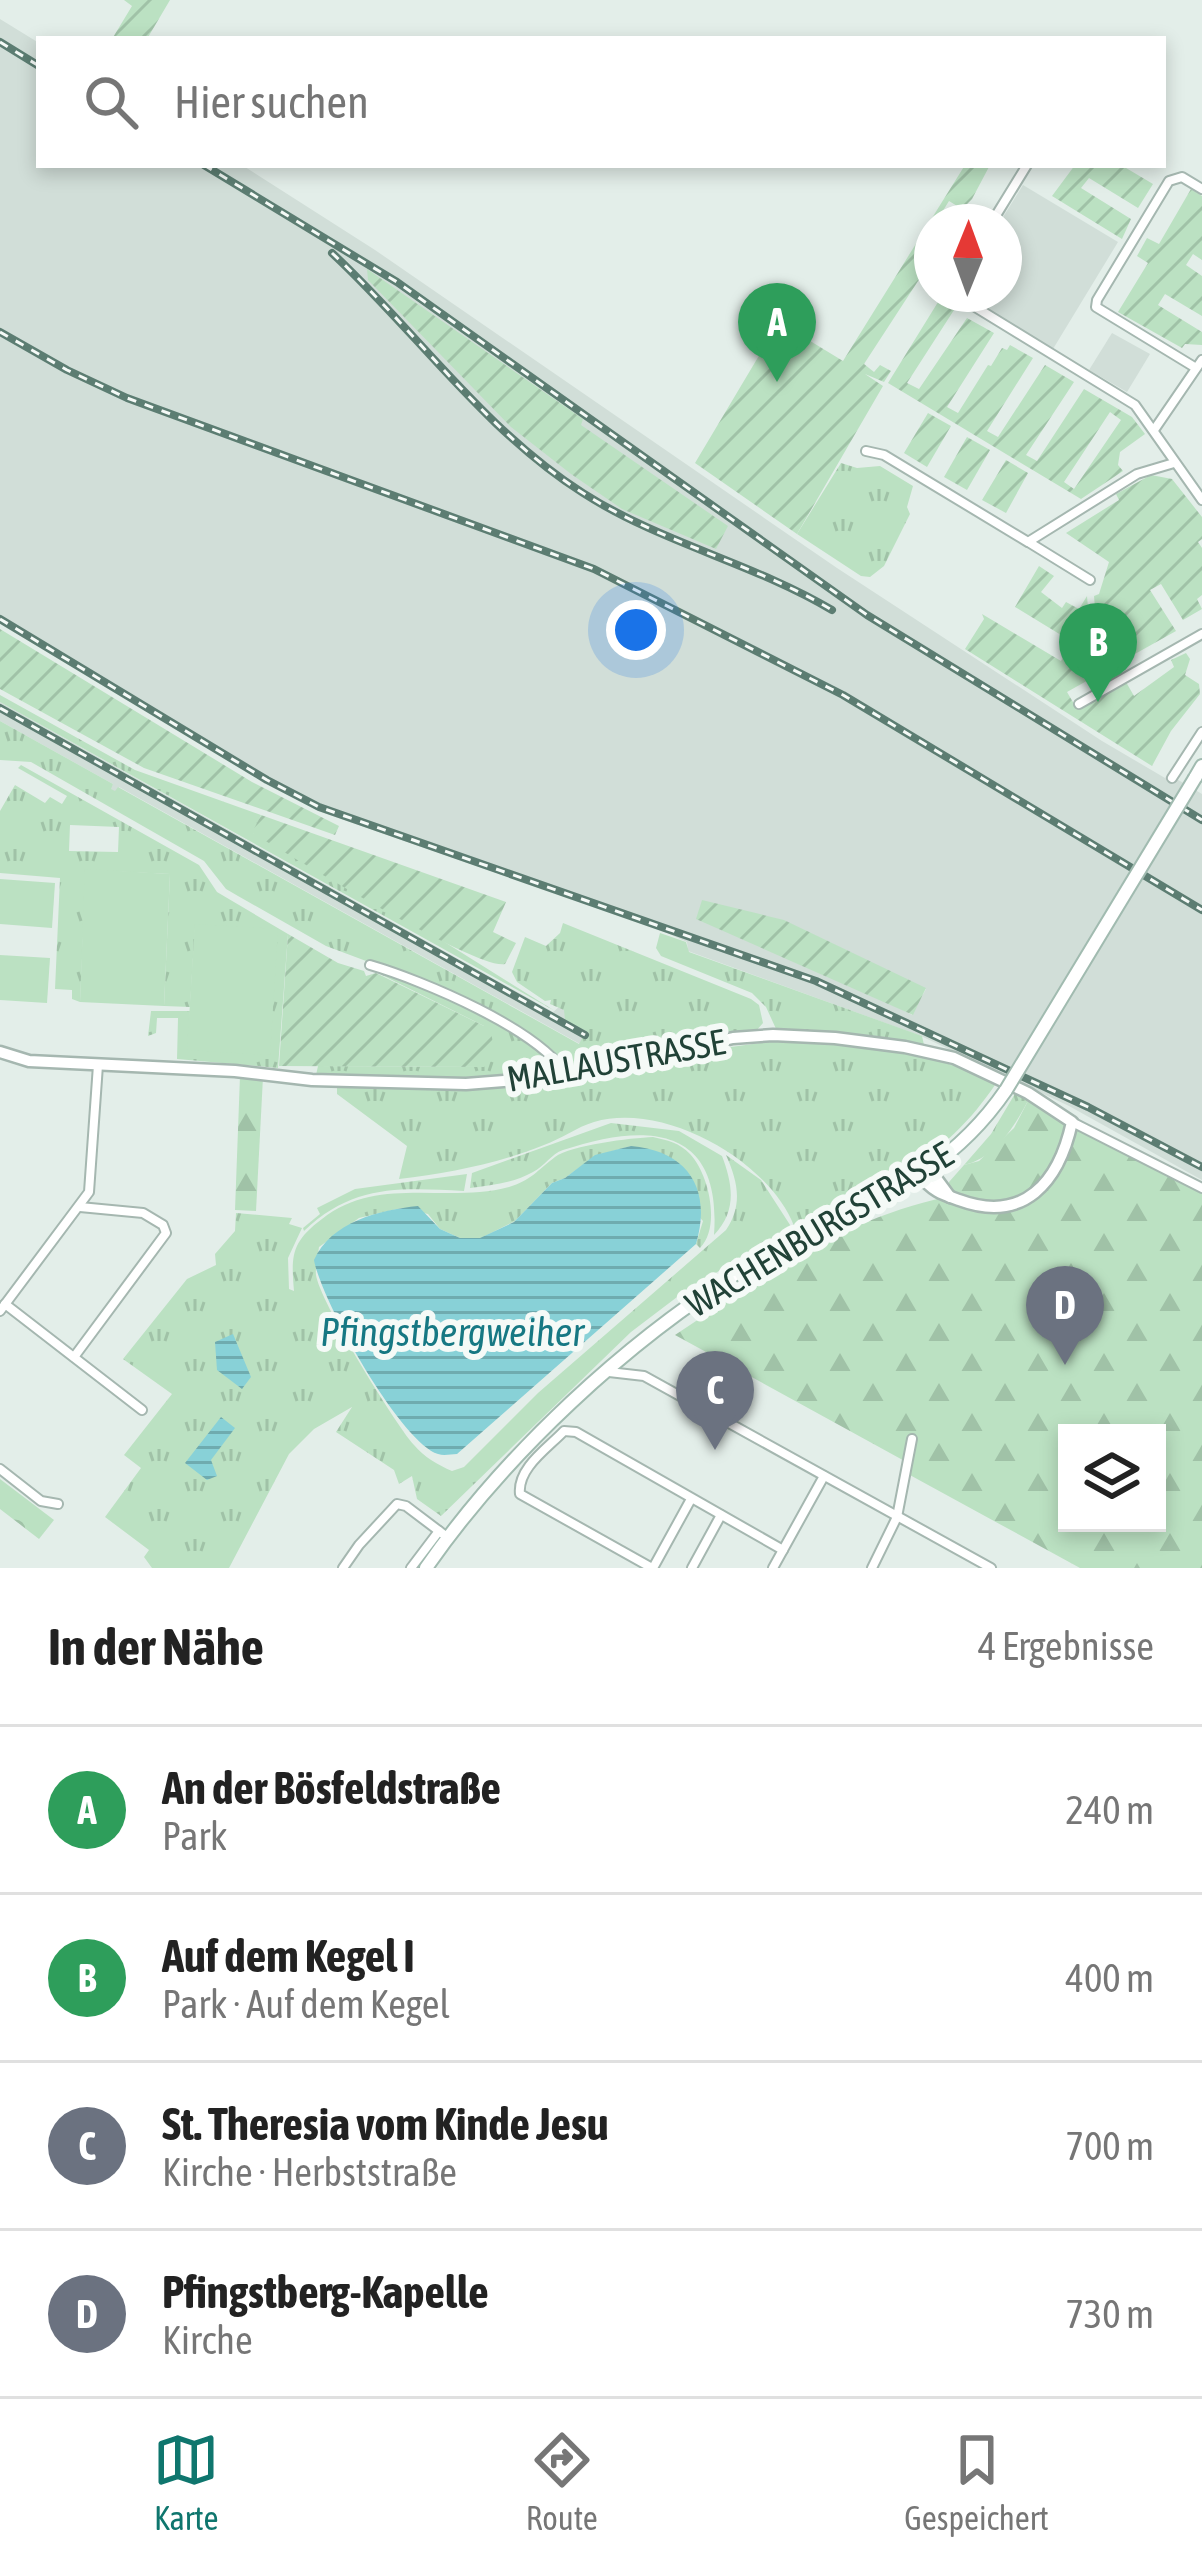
<!DOCTYPE html>
<html lang="de">
<head>
<meta charset="utf-8">
<style>
	:root { --surface:#fff; --page:#f6f6f6; --text:#222; --muted:#767676; --line:#e0e0e0; --accent:#0f766e }
	body { margin:0; font-family:"Asap Condensed",sans-serif; background:var(--page); color:var(--text) }
	.controls { position:absolute; right:36px; bottom:36px; display:grid; overflow:hidden; border-radius:0px; box-shadow:0 6px 18px #0003 }
	.controls button { width:108px; height:108px; display:grid; place-items:center; padding:0; border:0; border-bottom:3px solid var(--line); background:var(--surface); color:var(--text); font:60px sans-serif }
	.compass { position:absolute; left:914px; top:204px; width:108px; height:108px; border-radius:50%; background:var(--surface); box-shadow:0 6px 18px #0003; rotate:1deg }
	.you { position:absolute; left:636px; top:630px; width:42px; height:42px; margin:-30px; border:9px solid #fff; border-radius:50%; background:#1a73e8; box-shadow:0 0 0 18px #1a73e833 }
	.badge { display:grid; place-items:center; width:78px; height:78px; border-radius:50%; background:var(--accent); color:#fff; font-size:39px; font-weight:700 }
	.pin { position:absolute; translate:-50% -99px; filter:drop-shadow(0 3px 6px #0008) }
	.pin::after { content:''; position:absolute; top:63px; width:42px; height:36px; background:inherit; clip-path:polygon(0 0,100% 0,50% 100%) }
	.list { margin:0; padding:0; list-style:none }
	h2 { display:flex; justify-content:space-between; align-items:center; height:156px; margin:0; padding:0 48px; font-size:51px }
	h2 small { font-size:39px; font-weight:400; color:var(--muted) }
	.list li { display:grid; grid-template-columns:78px 1fr auto; gap:36px; align-items:center; box-sizing:border-box; height:168px; padding:0 48px; border-top:3px solid var(--line) }
	.list b { display:block; font-size:45px; white-space:nowrap }
	.list p { margin:0; font-size:39px; white-space:nowrap; color:var(--muted) }
	.list em { font-size:39px; font-style:normal; color:var(--muted) }
	.icon { flex:none; width:66px; height:66px; fill:none; stroke:currentColor; stroke-width:2; stroke-linecap:round; stroke-linejoin:round }
	.map { position:relative; flex:none; width:1202px; height:1568px; overflow:hidden }
	.search { position:absolute; background:var(--surface); box-shadow:0 6px 18px #0003; left:36px; right:36px; top:36px; height:132px; display:flex; align-items:center; gap:30px; box-sizing:border-box; padding:0 42px; border-radius:0px; color:var(--muted); font-size:45px }
	.sheet { height:828px; background:var(--surface) }
	nav { display:flex; justify-content:space-around; align-items:center; box-sizing:border-box; height:168px; border-top:3px solid var(--line); background:var(--surface); font-size:33px; color:var(--muted) }
	nav a { display:grid; justify-items:center; gap:6px }
	nav .on { color:var(--accent) }
	.map>svg:first-child { display:block }
</style>
</head>
<body>
<div class="map">
<svg width="1202" height="1568" viewBox="0 0 1202 1568">
	<defs>
		<pattern id="grass-tufts" width="24" height="20" patternUnits="userSpaceOnUse" patternTransform="scale(3)"><rect width="24" height="20" fill="#bbe1c2"/><path d="M3 7l-1-3M5 7V3M7 7l1-3M15 17l-1-3M17 17v-4M19 17l1-3" fill="none" stroke="#a0c2a7"/></pattern>
		<pattern id="forest-firs" width="22" height="20" patternUnits="userSpaceOnUse" patternTransform="scale(3)"><rect width="22" height="20" fill="#bbe1c2"/><path d="M5 1l3.5 6h-7zM16 11l3.5 6h-7z" fill="#a0c2a7"/></pattern>
		<pattern id="park-crowns" width="20" height="18" patternUnits="userSpaceOnUse" patternTransform="scale(3)"><rect width="20" height="18" fill="#bbe1c2"/><path d="M2 6a3 3 0 1 1 6 0M12 15a3 3 0 1 1 6 0" fill="none" stroke="#a0c2a7"/></pattern>
		<pattern id="garden-furrows" width="10" height="10" patternUnits="userSpaceOnUse" patternTransform="scale(3)"><rect width="10" height="10" fill="#bbe1c2"/><path d="M-1 1l2-2M0 10L10 0M9 11l2-2" fill="none" stroke="#a0c2a7"/></pattern>
		<pattern id="water-rules" width="6" height="5" patternUnits="userSpaceOnUse" patternTransform="scale(3)"><rect width="6" height="5" fill="#88d1d7"/><path d="M0 2.5h6" fill="none" stroke="#6fabaf"/></pattern>
	</defs>
	<rect width="100%" height="100%" fill="#e3eee9"/>
	<g fill="#d1ded8" fill-rule="evenodd">
		<path d="M0 19 39 43V165H242L375 250 837 568 1102 741 1165 778 1168 774 1202 794V1180L1069 1106 921 1036 688 951 687 942 656 928 318 811 0 624ZM702 901 785 921 926 989 912 1015Z"/>
		<polygon points="1023,185 1118,242 1053,349 963,294 1004,294 1004,222 1000,222"/>
		<polygon points="1112,333 1150,354 1127,392 1089,370"/>
		<polygon points="0,702 553,1012 559,1007 565,1010 566,1020 587,1031 580,1044 119,787 115,792 110,789 113,784 0,721"/>
	</g>
	<g fill="url(#grass-tufts)" fill-rule="evenodd">
		<polygon points="841,463 857,468 880,466 913,486 907,507 910,514 884,566 870,577 861,576 797,534"/>
		<polygon points="0,695 135,770 261,815 253,833 435,936 555,1011 0,702"/>
		<polygon points="0,721 113,784 111,789 115,791 118,787 579,1044 586,1031 565,1020 564,1010 550,1004 551,1000 545,1001 517,982 512,972 525,937 546,946 560,933 563,923 751,999 759,1005 763,1023 756,1031 567,1070 556,1054 457,995 326,946 238,896 226,889 204,861 31,762 0,760"/>
		<path d="M21 765 199 865 217 892 288 934 278 1068 177 1059 178 1018H157L156 1033 148 1036 151 1011H190L188 1050 195 924 190 1007 164 1006 170 874 86 870 80 1002 72 999V990L55 989 60 878 0 873V811L15 785 45 803 50 797 62 804 67 796 18 768ZM70 825 119 827 118 852 69 851Z"/>
		<polygon points="660,933 686,942 689,952 922,1036 924,1045 842,1032 777,1031 766,1007 752,993 661,956 656,948"/>
		<polygon points="376,972 461,1002 548,1056 558,1069 556,1072 458,1082 316,1075 318,1066 483,1067 484,1026"/>
		<path d="M789 1039C862 1043 930 1052 997 1082 943 1163 880 1188 794 1226 769 1161 664 1101 594 1122 577 1127 561 1139 544 1145 497 1164 449 1173 399 1179L407 1146 337 1094V1085C409 1088 631 1094 686 1053Z"/>
		<path d="M1016 1092 1030 1097C1016 1124 996 1158 964 1165L991 1134Z"/>
		<path d="M611 1123 679 1131 722 1156C733 1185 737 1211 714 1235 722 1125 647 1122 563 1150 551 1154 545 1166 533 1172 514 1183 491 1185 470 1188L472 1173Z"/>
		<path d="M653 1137C667 1140 680 1143 690 1154 709 1174 721 1227 700 1248L696 1244 703 1221 631 1146 595 1156 565 1178 552 1183 515 1221 481 1238H460L440 1229 428 1214 401 1208 359 1218 319 1247C318 1256 315 1267 316 1275 320 1302 394 1422 414 1445 424 1457 438 1465 452 1471L464 1467 538 1393 726 1230C743 1205 738 1182 726 1155L761 1180 792 1228 685 1291 631 1332 441 1516 417 1499 412 1476 399 1484 394 1470 336 1432 352 1407 314 1429 289 1454 229 1568H152L144 1557 149 1550 105 1517 141 1468 124 1455 172 1394 123 1359 187 1279 216 1265 215 1254 235 1231 236 1213 292 1218 289 1224 302 1228 288 1258 289 1289 294 1291C291 1256 291 1242 322 1219 378 1175 446 1204 509 1187 530 1181 538 1170 555 1157 571 1145 631 1138 653 1137Z"/>
		<path d="M467 1174 464 1191C399 1188 354 1184 304 1231L303 1228 320 1214 317 1208 355 1189Z"/>
	</g>
	<g fill="url(#forest-firs)" fill-rule="evenodd">
		<polygon points="240,1076 263,1077 256,1211 235,1210"/>
		<path d="M1030 1097 1202 1192V1568H1080L908 1474 910 1464 675 1335C758 1279 847 1217 947 1197L949 1182 964 1165 979 1161 1014 1128ZM1067 1433H1157V1523H1067Z"/>
	</g>
	<polygon fill="url(#park-crowns)" points="0,1479 54,1520 39,1539 0,1509"/>
	<g fill="url(#garden-furrows)" fill-rule="evenodd">
		<polygon points="124,0 170,0 147,39 112,39 132,6"/>
		<polygon points="965,165 990,165 972,199 962,209 949,201 936,222 932,222 932,246 927,255 932,259 929,283 920,278 864,364 874,372 880,365 891,371 884,382 865,374 883,386 797,534 695,463 779,322 843,361"/>
		<polygon points="1075,165 1121,165 1153,184 1138,208 1089,178 1081,188 1131,219 1122,239 1052,196"/>
		<polygon points="1191,189 1202,196 1202,260 1193,254 1186,265 1202,276 1202,316 1165,294 1158,305 1202,332 1202,345 1185,344 1182,348 1118,312 1148,263 1137,256 1147,238 1159,244"/>
		<polygon points="367,269 583,419 581,425 728,526 716,549 622,509 571,474 511,427 368,280"/>
		<path d="M943 294 954 310 907 383 919 389 967 318 994 333 947 407 958 413 988 365 991 366 1002 348 1007 350 1010 345 1033 358 987 431 998 437 1045 365 1074 382 1026 455 1037 461 1084 389 1132 417 1145 434 1120 452 1118 465 1123 471 1081 499 888 383ZM1110 412 1121 420 1074 489 1064 482Z"/>
		<polygon points="928,413 951,426 927,467 904,453"/>
		<polygon points="967,437 990,450 967,490 944,477"/>
		<polygon points="1006,460 1028,473 1006,513 982,500"/>
		<polygon points="1151,475 1172,479 1202,517 1202,539 1198,542 1202,548 1202,595 1197,599 1202,609 1183,620 1161,584 1150,590 1176,631 1067,692 1077,709 1126,682 1134,696 1174,667 1171,660 1186,653 1190,659 1185,675 1199,684 1200,694 1171,731 1152,766 965,649 984,619 982,614 1061,661 1067,650 1061,635 1015,607 1039,566 1054,576 1041,592 1062,608 1066,602 1079,609 1087,596 1090,631 1086,634 1100,659 1124,646 1121,641 1133,633 1122,615 1104,623 1096,621 1094,596 1099,594 1109,562 1066,533 1119,500 1116,494"/>
		<polygon points="0,629 252,782 339,826 335,835 144,768 0,689"/>
		<path d="M261 815 506 902 493 932 516 943 505 964C478 971 289 854 252 833Z"/>
		<polygon points="702,900 784,920 926,988 913,1015 696,919"/>
		<polygon points="288,934 338,963 364,971 366,976 376,973 484,1026 491,1033 496,1057 484,1067 279,1066"/>
	</g>
	<g fill="#bbe1c2">
		<polygon points="85,869 170,874 164,1006 80,1002"/>
		<polygon points="0,879 55,883 52,928 0,924"/>
		<polygon points="195,924 278,929 270,1055 187,1050"/>
		<polygon points="0,955 50,958 47,1003 0,1000"/>
	</g>
	<g fill="url(#water-rules)">
		<path d="M631 1146C689 1151 712 1190 696 1244L457 1454C451 1454 444 1456 438 1454 400 1442 321 1300 314 1260 331 1222 379 1210 418 1206L440 1229 460 1238H480L514 1222 552 1183 565 1178 595 1155Z"/>
		<polygon points="233,1334 251,1377 242,1389 217,1370 215,1342"/>
		<polygon points="221,1417 235,1428 211,1460 217,1476 207,1480 185,1463"/>
	</g>
	<g fill="none" stroke-linecap="round" stroke-linejoin="round">
		<g stroke="#a5b7b0" stroke-width="12">
			<g id="minor">
				<polyline points="992,222 1027,165"/>
				<polyline points="954,294 1135,405 1202,500"/>
				<polyline points="1196,368 1096,307 1097,300 1169,181 1182,177 1202,189"/>
				<polyline points="1154,430 1202,360"/>
				<polyline points="866,451 884,455 1028,542 1137,474 1174,463"/>
				<polyline points="1030,543 1090,580"/>
				<polyline points="1079,704 1202,634"/>
				<polyline points="1172,778 1202,732"/>
				<path d="M370 965C422 980 541 1030 567 1076"/>
				<polyline points="1072,1122 1202,1188"/>
				<polyline points="5,1304 142,1410"/>
				<polyline points="0,1311 89,1192 98,1065"/>
				<polyline points="74,1357 166,1233 163,1225 143,1213 80,1207"/>
				<polyline points="609,1372 644,1376 991,1568"/>
				<polyline points="0,1469 41,1501 58,1504"/>
				<polyline points="343,1568 359,1545 397,1504 406,1506 447,1537"/>
				<polyline points="411,1568 439,1531"/>
				<path d="M652 1568 520 1494C517 1468 548 1448 564 1431L576 1432 783 1550"/>
				<polyline points="653,1568 691,1499"/>
				<polyline points="692,1568 721,1515"/>
				<polyline points="773,1568 824,1476"/>
				<polyline points="872,1568 897,1517 912,1439"/>
			</g>
		</g>
		<g stroke="#a5b7b0" stroke-width="15">
			<g id="tertiary">
				<path d="M0 1052 29 1061 235 1071 312 1080 466 1084 567 1076 733 1038 773 1035 835 1038 905 1047 954 1058 1028 1093 1072 1122C1059 1182 1024 1224 959 1200 942 1194 932 1191 921 1176"/>
				<polyline points="930,1170 950,1197"/>
			</g>
		</g>
		<g stroke="#a1bbb0" stroke-width="16">
			<g id="secondary">
				<polyline points="1195,778 1202,766"/>
				<path d="M426 1568C505 1454 627 1341 745 1268 843 1207 936 1192 1006 1090"/>
			</g>
		</g>
		<use href="#minor" stroke="#fff" stroke-width="8"/>
		<use href="#tertiary" stroke="#fff" stroke-width="10"/>
		<use href="#secondary" stroke="#fff" stroke-width="12"/>
		<g stroke="#5c7d72" stroke-width="8">
			<g id="rail">
				<polyline points="0,42 39,66"/>
				<polyline points="204,165 397,282 867,615 1202,820"/>
				<path d="M332 253C417 332 484 430 583 493 661 543 753 563 832 610"/>
				<polyline points="0,332 67,370 127,398 594,569 843,695 1202,910"/>
				<polyline points="0,619 267,780 319,807 816,981 1088,1107 1202,1167"/>
				<polyline points="0,708 585,1035"/>
			</g>
		</g>
		<use href="#rail" stroke="#f5faf7" stroke-width="3" stroke-dasharray="9" stroke-linecap="butt"/>
		<g stroke="#a1bbb0" stroke-width="16" stroke-linecap="butt">
			<polyline id="secondary-bridge" points="1006,1090 1195,778"/>
		</g>
		<use href="#secondary-bridge" stroke="#fff" stroke-width="12"/>
	</g>
	<g text-anchor="middle" stroke-width="12" stroke-linejoin="round" paint-order="stroke">
		<g font-size="36" fill="#214237" stroke="#f5faf7">
			<text transform="translate(616 1060) rotate(-10)" y="13">MALLAUSTRASSE</text>
			<text transform="translate(819 1229) rotate(-31)" y="13">WACHENBURGSTRASSE</text>
		</g>
		<g font-size="39" font-style="italic" fill="#167883" stroke="#f5faf7">
			<text x="452" y="1346">Pfingstbergweiher</text>
		</g>
	</g>
</svg>
<div class="controls">
<button><svg class="icon" aria-label="layers" viewBox="0 0 24 24"><path d="M12 4l9 5-9 5-9-5zM3 14l9 5 9-5"/></svg></button>
</div>
<svg class="compass" viewBox="-18 -18 36 36"><path d="M0-13l5 13h-10z" fill="#e53935"/><path d="M0 13l5-13h-10z" fill="#767676"/></svg>
<div class="you"></div>
<div class="pin badge" style="left:777px;top:382px;background:#2e9e5b">A</div>
<div class="pin badge" style="left:1098px;top:702px;background:#2e9e5b">B</div>
<div class="pin badge" style="left:715px;top:1450px;background:#6b7280">C</div>
<div class="pin badge" style="left:1065px;top:1365px;background:#6b7280">D</div>
<div class="search"><svg class="icon" aria-label="search" viewBox="0 0 24 24"><circle cx="10" cy="10" r="6"/><path d="M15 15l6 6"/></svg>Hier suchen</div>
</div>
<section class="sheet">
<h2>In der Nähe<small>4 Ergebnisse</small></h2>
<ul class="list">
<li><span class="badge" style="background:#2e9e5b">A</span><div><b>An der Bösfeldstraße</b><p>Park</p></div><em>240 m</em></li>
<li><span class="badge" style="background:#2e9e5b">B</span><div><b>Auf dem Kegel I</b><p>Park · Auf dem Kegel</p></div><em>400 m</em></li>
<li><span class="badge" style="background:#6b7280">C</span><div><b>St. Theresia vom Kinde Jesu</b><p>Kirche · Herbststraße</p></div><em>700 m</em></li>
<li><span class="badge" style="background:#6b7280">D</span><div><b>Pfingstberg-Kapelle</b><p>Kirche</p></div><em>730 m</em></li>
</ul>
</section>
<nav>
<a class="on"><svg class="icon" aria-label="map" viewBox="0 0 24 24"><path d="M3 6l6-2 6 2 6-2v14l-6 2-6-2-6 2zM9 4v14M15 6v14"/></svg>Karte</a>
<a><svg class="icon" aria-label="directions" viewBox="0 0 24 24"><path d="M12 3l9 9-9 9-9-9zM9 14v-3h6M13 9l2 2-2 2"/></svg>Route</a>
<a><svg class="icon" aria-label="saved" viewBox="0 0 24 24"><path d="M7 4h10v16l-5-4-5 4z"/></svg>Gespeichert</a>
</nav>
</body>
</html>
